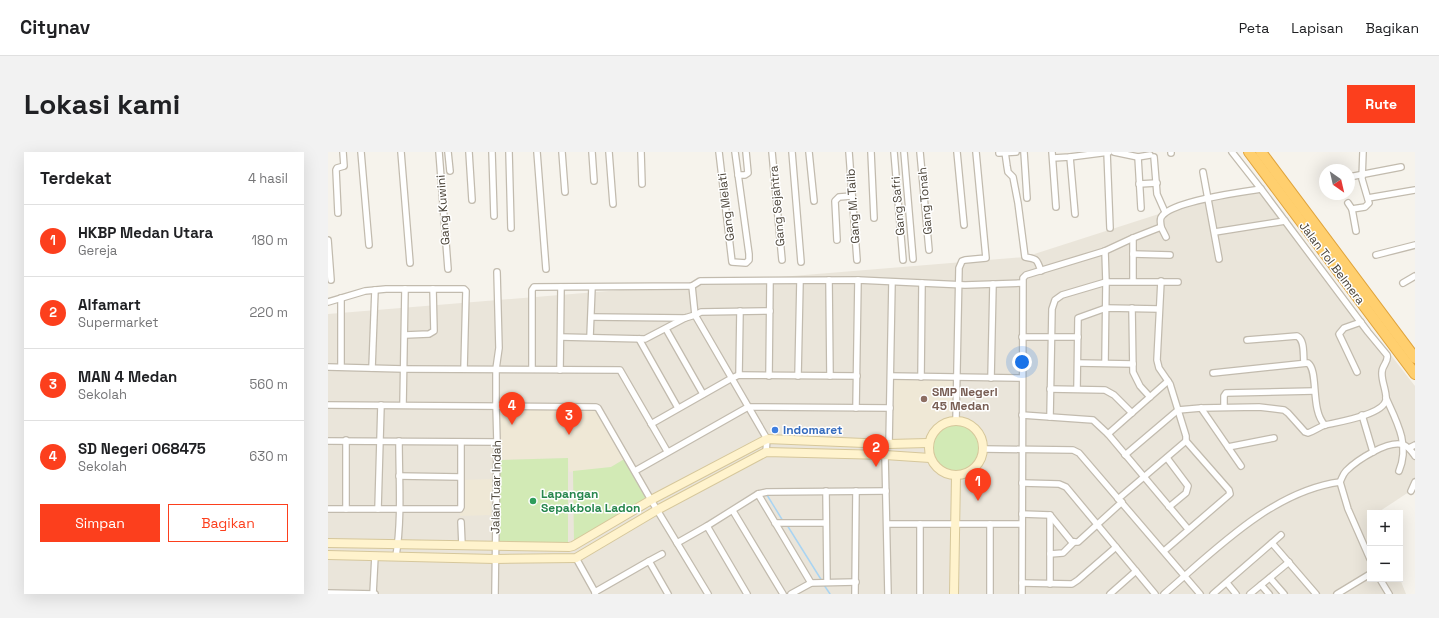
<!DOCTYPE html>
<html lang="id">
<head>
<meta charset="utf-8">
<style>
	:root { --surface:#fff; --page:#f2f2f2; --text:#202124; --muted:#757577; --line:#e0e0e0; --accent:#fc3f1d }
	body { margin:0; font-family:"Space Grotesk",sans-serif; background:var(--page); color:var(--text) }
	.controls { position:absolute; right:12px; bottom:12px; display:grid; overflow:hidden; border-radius:0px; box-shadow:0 4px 16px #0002 }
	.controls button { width:36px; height:36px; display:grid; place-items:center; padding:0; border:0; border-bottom:1px solid var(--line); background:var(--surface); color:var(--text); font:20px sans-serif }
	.compass { position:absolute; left:991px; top:12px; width:36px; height:36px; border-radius:50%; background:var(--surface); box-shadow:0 4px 16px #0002; rotate:146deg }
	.you { position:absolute; left:694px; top:210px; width:14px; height:14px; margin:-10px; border:3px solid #fff; border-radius:50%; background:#1a73e8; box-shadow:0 0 0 6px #1a73e833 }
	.badge { display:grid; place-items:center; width:26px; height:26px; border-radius:50%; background:var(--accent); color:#fff; font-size:13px; font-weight:700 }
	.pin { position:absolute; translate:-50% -33px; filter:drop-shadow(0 1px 2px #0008) }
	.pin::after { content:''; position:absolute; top:21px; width:14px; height:12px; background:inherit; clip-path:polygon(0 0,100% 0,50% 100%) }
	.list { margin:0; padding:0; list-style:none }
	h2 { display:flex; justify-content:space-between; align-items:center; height:52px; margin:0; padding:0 16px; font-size:17px }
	h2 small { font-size:13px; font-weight:400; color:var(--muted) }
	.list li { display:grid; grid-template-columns:26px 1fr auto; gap:12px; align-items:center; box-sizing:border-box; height:72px; padding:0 16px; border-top:1px solid var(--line) }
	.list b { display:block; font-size:15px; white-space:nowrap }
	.list p { margin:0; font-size:13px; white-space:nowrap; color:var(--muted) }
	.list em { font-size:13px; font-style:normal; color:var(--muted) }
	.actions { display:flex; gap:8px; padding:12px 16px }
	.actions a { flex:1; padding:9px 0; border:1px solid var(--accent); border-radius:0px; text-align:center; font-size:14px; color:var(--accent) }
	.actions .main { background:var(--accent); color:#fff }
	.map { position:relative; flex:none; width:1087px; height:442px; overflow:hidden; border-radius:0px }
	header { display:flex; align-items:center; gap:24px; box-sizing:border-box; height:56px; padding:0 20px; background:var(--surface); border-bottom:1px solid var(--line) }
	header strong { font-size:19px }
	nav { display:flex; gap:22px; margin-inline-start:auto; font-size:14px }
	.intro { display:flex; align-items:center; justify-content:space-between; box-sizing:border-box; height:96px; padding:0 24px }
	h1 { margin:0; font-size:28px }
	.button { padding:10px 18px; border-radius:0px; background:var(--accent); color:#fff; font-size:14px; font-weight:700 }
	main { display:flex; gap:24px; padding:0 24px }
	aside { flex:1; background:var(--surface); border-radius:0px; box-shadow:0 4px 16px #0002 }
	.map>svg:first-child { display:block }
</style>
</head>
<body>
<header>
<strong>Citynav</strong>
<nav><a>Peta</a><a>Lapisan</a><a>Bagikan</a></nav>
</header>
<div class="intro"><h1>Lokasi kami</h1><a class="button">Rute</a></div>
<main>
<aside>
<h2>Terdekat<small>4 hasil</small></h2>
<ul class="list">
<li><span class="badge">1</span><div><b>HKBP Medan Utara</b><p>Gereja</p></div><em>180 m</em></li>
<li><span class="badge">2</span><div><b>Alfamart</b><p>Supermarket</p></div><em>220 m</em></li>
<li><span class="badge">3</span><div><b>MAN 4 Medan</b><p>Sekolah</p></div><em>560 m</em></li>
<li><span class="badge">4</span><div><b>SD Negeri 068475</b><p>Sekolah</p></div><em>630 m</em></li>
</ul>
<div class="actions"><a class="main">Simpan</a><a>Bagikan</a></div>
</aside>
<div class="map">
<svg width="1087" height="442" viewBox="0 0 1087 442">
	<rect width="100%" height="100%" fill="#f6f3ec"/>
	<polygon fill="#eae5da" points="933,37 1087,234 1087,336 1049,361 1042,361 1042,427 1072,427 1078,442 0,442 0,162 697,105 837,60"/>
	<g fill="#efe8d6">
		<polygon points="629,225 628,268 600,291 562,291 564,226"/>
		<polygon points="170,255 269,257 298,306 283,315 241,320 240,306 171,308"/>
		<polygon points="164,327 163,363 132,364 133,328"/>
	</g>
	<g fill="#d2eab5">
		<circle cx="628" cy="296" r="27"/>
		<polygon points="240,306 240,391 170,391 171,308"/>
		<polygon points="298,306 320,347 246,390 245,319 283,315"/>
	</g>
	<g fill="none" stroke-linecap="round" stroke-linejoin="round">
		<g stroke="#a9d4f2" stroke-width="1.5">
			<polyline points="439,343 455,369"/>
			<polyline points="459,373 494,429"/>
			<polyline points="496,433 502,442"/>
		</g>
		<g stroke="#c2bbae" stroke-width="8">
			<g id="street">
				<polyline points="33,0 41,93"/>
				<polyline points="73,0 82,111"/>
				<polyline points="111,0 120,117"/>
				<polyline points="120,0 122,19"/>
				<polyline points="141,0 144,48"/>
				<polyline points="164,0 166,64"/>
				<polyline points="181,0 183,76"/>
				<polyline points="209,0 218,117"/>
				<polyline points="234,0 237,40"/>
				<polyline points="264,0 266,29"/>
				<polyline points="281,0 285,52"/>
				<polyline points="313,0 314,32"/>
				<polyline points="391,0 404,110 418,111 421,108 421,102 407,0"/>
				<polyline points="444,0 454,108"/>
				<polyline points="464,0 473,110"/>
				<polyline points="481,0 486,49"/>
				<polyline points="521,0 529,108"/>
				<polyline points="543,0 546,66"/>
				<polyline points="566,0 575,108"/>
				<polyline points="576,0 585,107"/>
				<polyline points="592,0 601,98"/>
				<polyline points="629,0 636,73"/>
				<path d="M677 0 679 14 680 20 685 25 690 51 697 105C709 107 709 107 713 119"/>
				<polyline points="696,0 699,46"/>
				<polyline points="724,0 728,55"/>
				<polyline points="779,0 782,76"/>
				<polyline points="786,0 810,5 822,3"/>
				<polyline points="671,1 688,0"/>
				<polyline points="843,1 843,0"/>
				<polyline points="742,5 747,62"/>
				<polyline points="810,5 813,56"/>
				<polyline points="826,5 829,42 837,60"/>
				<polyline points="725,6 742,5 781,0"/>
				<polyline points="875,20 891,107"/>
				<polyline points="410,23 417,23 420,21 418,0"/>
				<polyline points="1021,25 1073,15"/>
				<polyline points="811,32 829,31"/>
				<polyline points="1040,46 1087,38"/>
				<polyline points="1020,51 1024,57 1028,79"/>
				<polyline points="1024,57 1037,55 1041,51 1034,27 1035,0"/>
				<polyline points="10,61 8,18 9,16 16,14 15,0"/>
				<polyline points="833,75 838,85"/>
				<polyline points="887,80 957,69"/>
				<polyline points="805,86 805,129"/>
				<polyline points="0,88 3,128"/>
				<polyline points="509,88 507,49 511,45 524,44"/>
				<polyline points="777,99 778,130 777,211"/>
				<polyline points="805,102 842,103"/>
				<polyline points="1048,103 1087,93"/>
				<polyline points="501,128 502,224"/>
				<polyline points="833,129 829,208 831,216 842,232 858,284 858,289 901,338 902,342 836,399"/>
				<polyline points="1075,131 1087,124"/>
				<polyline points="364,134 367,163 439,287 438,300"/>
				<polyline points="0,150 37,139 58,137 136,137 138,139 136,217"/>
				<polyline points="804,156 805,220 812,234 822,245"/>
				<polyline points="264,165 357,166 367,163 373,160 442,159"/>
				<polyline points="338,177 375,242"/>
				<polyline points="77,183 101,182 106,179 105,137"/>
				<polyline points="233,185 317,187 357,166"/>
				<polyline points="262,185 264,135"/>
				<polyline points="694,185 750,185"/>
				<polyline points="311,187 350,256"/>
				<path d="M919 188 969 184C977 188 975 202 976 210"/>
				<polyline points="750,211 805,212"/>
				<polyline points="0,215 76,217 292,218 339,299"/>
				<polyline points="13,215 13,146"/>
				<polyline points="44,216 47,138"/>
				<polyline points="204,217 204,138 206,135 364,134 372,129 530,128 637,133 694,131"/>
				<polyline points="232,218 233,135"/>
				<polyline points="1029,220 1011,182 1016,176 1033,170"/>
				<path d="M885 221 980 211C991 219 982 259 997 273"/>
				<polyline points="411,223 412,159"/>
				<polyline points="441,224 442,129"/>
				<polyline points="470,224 472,129"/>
				<polyline points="563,224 694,226"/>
				<polyline points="593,225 594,131"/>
				<polyline points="663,226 665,132"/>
				<polyline points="722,237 777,238 786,243 804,261"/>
				<polyline points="749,237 750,166 778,156 831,157"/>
				<path d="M1058 246C1069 270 1082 293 1071 319"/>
				<polyline points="0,253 268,255 270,256 323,348 380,442"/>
				<polyline points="75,253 77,137"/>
				<polyline points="896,255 896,244 898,241 986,239"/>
				<polyline points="528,256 530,128"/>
				<polyline points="873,256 913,314"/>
				<polyline points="694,263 765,268 780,282 860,377"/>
				<polyline points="1034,263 1045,300"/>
				<polyline points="722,265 724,157 727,148 734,143 778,130 850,130"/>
				<polyline points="628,268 631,116 634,109 637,108 658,106 648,0"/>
				<polyline points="323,272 404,226 411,223 529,224"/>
				<polyline points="780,282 840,229"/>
				<polyline points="0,289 169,290"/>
				<polyline points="561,292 564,130"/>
				<polyline points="900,295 946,286"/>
				<polyline points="1081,296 1087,293"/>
				<polyline points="656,297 745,298 751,301 872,442"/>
				<polyline points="557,303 560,442"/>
				<path d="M797 303 850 258 873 256 931 255 956 258 960 261 977 280 980 281C986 279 991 275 997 273 1010 270 1055 263 1058 248 1059 239 1053 229 1054 220 1054 213 1061 210 1059 203L1040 180 933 37 904 0"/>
				<polyline points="839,306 860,334 858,341 841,355"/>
				<polyline points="307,319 420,255 562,256"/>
				<polyline points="71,324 132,325"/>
				<polyline points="694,331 731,332 738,335 827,442"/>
				<polyline points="498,339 499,429"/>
				<polyline points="1083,339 1087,330"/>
				<polyline points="430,342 483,431"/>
				<polyline points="790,347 858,289"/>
				<polyline points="0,357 132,357 133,355 133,290"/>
				<polyline points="18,357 18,288"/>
				<polyline points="50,357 53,253"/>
				<polyline points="405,359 455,442"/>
				<polyline points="694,362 722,363 743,389 746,390 750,390 794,350"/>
				<polyline points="722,363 722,432"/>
				<polyline points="133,370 134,393"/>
				<polyline points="447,371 498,371"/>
				<polyline points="559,372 694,372"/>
				<polyline points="379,374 419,442"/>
				<polyline points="349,391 379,374 430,342 439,340 558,339"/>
				<polyline points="944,391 988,442"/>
				<polyline points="722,402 735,401 746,390"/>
				<path d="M68 404C74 367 71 327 71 289"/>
				<polyline points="248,406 267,440 267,442"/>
				<path d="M1042 407 1020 357 1012 330C1014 326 1015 322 1018 319 1029 308 1061 287 1076 293 1081 295 1084 300 1087 304"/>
				<polyline points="321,409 334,402"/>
				<polyline points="942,426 956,442"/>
				<polyline points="1052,427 1061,442"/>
				<polyline points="694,431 744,432 750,428 788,395"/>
				<polyline points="899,431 908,442"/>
				<polyline points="933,433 941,442"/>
				<polyline points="267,440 321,409 340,442"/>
				<polyline points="0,441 47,442"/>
				<polyline points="45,442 47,404"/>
				<polyline points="167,442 169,290 168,253 168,217 171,196 169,120"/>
				<polyline points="463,442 483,431 528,430"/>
				<polyline points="527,442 528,339"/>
				<polyline points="592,442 592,372"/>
				<polyline points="662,442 662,372"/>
				<path d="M694 442 695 126 698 123 777 99 805 86 833 75C833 71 831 67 834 64 845 49 913 40 933 37"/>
				<polyline points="782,442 808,419"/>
				<path d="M836 442C886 399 944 339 1012 330"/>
				<polyline points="885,442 953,383"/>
				<polyline points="922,442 961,410"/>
				<polyline points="1009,442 1042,422"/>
			</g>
		</g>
		<g stroke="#d6c79b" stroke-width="10">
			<g id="secondary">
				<circle cx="628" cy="296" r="27"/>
				<polyline points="0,391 241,395 245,394 323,348 439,287 561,292 600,291"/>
				<polyline points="0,403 167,407 248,406 329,358 438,300 557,303 602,306"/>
				<polyline points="626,442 628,324"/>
			</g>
		</g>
		<g stroke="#e0a43c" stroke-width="12">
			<g id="highway">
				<polyline points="921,0 1087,222"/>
				<polyline points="933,0 1087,206"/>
			</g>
		</g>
		<use href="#street" stroke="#fff" stroke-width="5.5"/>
		<use href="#secondary" stroke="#fff3cd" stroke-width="8"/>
		<use href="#highway" stroke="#ffcf6e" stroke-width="10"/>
	</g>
	<circle fill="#8d6e63" stroke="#fff" stroke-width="1.5" cx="596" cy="247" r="4"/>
	<circle fill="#3f7fe0" stroke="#fff" stroke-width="1.5" cx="447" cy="278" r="4"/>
	<circle fill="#2e9e5b" stroke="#fff" stroke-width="1.5" cx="205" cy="349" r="4"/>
	<g text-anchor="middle" stroke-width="3" stroke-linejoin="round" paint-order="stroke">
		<g font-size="12" fill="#4b4439" stroke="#fff">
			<text transform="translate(597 49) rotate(-95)" y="4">Gang Tonah</text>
			<text transform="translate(449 54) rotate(-95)" y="4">Gang Sejahtra</text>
			<text transform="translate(525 54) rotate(-94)" y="4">Gang M. Talib</text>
			<text transform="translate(570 54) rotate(-95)" y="4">Gang Safri</text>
			<text transform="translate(398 55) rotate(-97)" y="4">Gang Melati</text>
			<text transform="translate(115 58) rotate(-94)" y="4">Gang Kuwini</text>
			<text transform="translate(1004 111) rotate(53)" y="4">Jalan Tol Belmera</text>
			<text transform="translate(168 335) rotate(-89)" y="4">Jalan Tuar Indah</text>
		</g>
		<g font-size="12" font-weight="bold" fill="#785e54" stroke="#fff" text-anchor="start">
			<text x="604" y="244">SMP Negeri<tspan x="604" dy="14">45 Medan</tspan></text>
		</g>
		<g font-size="12" font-weight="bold" fill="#366cbe" stroke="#fff" text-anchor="start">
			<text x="455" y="282">Indomaret</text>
		</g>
		<g font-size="12" font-weight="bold" fill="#27864d" stroke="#fff" text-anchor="start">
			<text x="213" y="346">Lapangan<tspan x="213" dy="14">Sepakbola Ladon</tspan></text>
		</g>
	</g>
</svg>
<div class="controls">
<button>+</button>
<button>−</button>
</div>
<svg class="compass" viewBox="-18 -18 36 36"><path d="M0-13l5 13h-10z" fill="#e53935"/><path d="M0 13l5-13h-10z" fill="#757577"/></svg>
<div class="you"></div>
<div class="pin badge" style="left:650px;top:349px">1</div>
<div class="pin badge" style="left:548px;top:315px">2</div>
<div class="pin badge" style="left:241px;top:283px">3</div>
<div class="pin badge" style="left:184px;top:273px">4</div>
</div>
</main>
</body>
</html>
